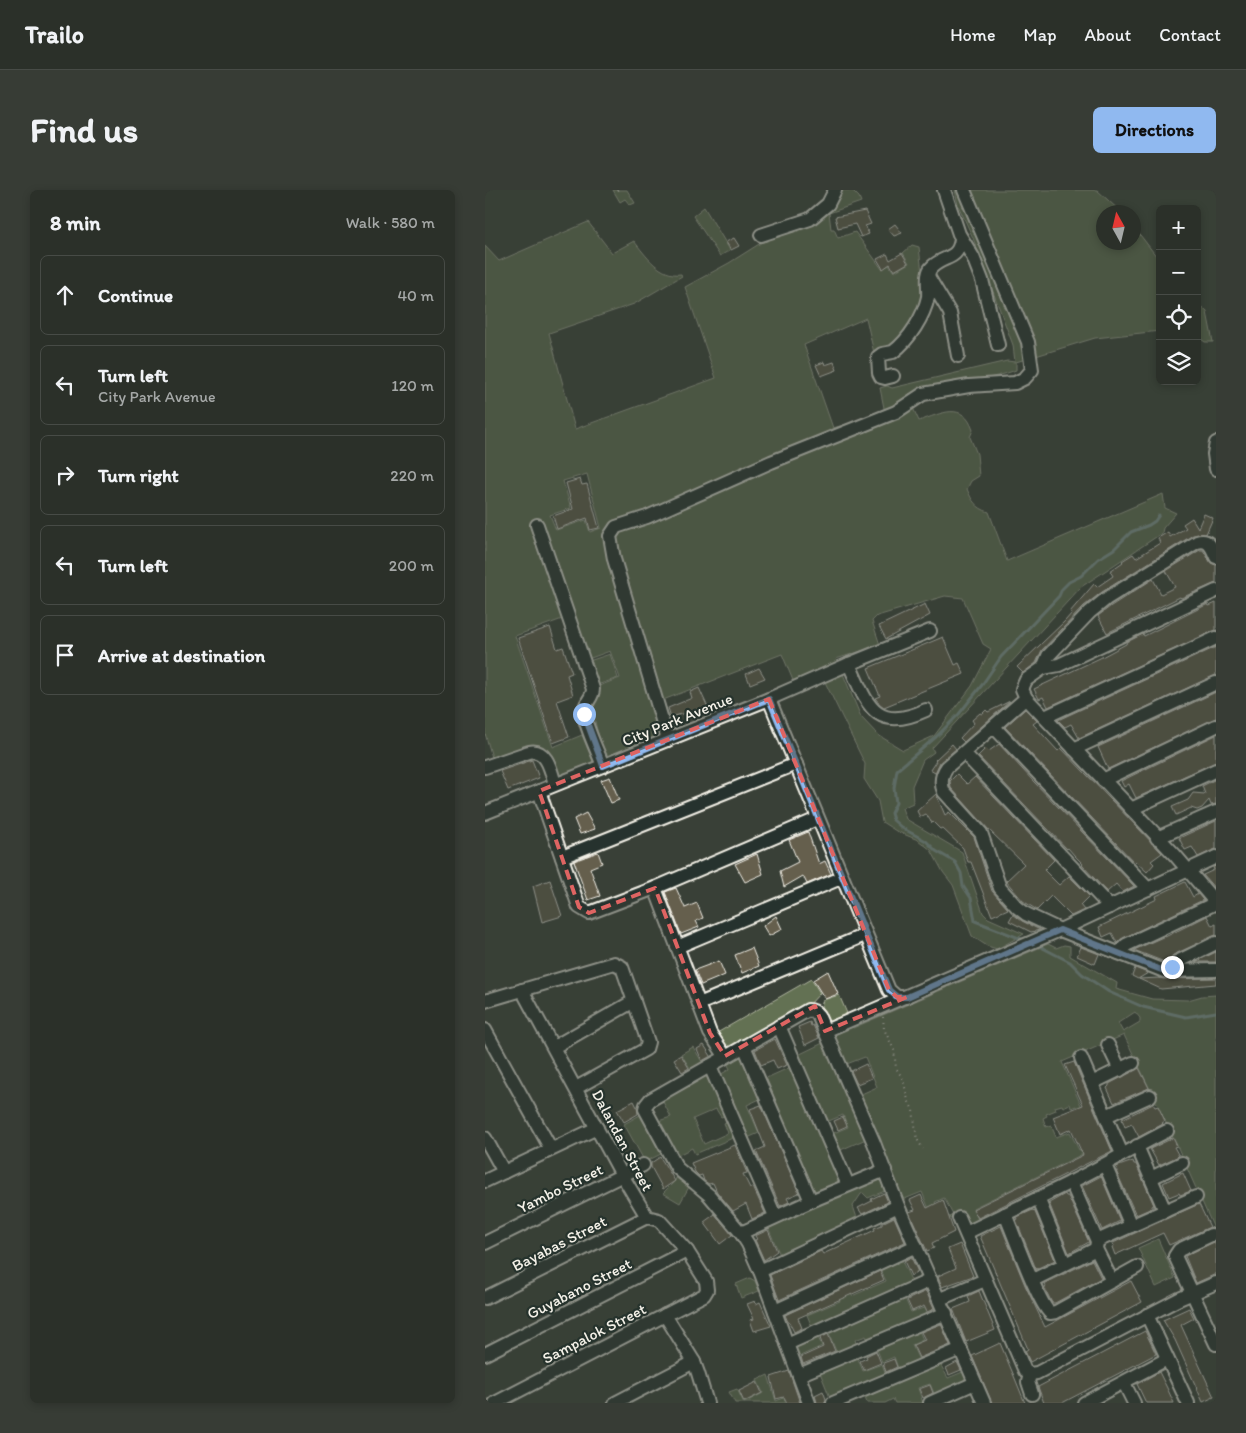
<!DOCTYPE html>
<html lang="en">
<head>
<meta charset="utf-8">
<style>
	:root { --surface:#2b3029; --page:#373c35; --text:#f1f3f6; --muted:#a6a9a8; --line:#474b46; --accent:#90b9f0 }
	body { margin:0; font-family:Itim,sans-serif; background:var(--page); color:var(--text) }
	.controls { position:absolute; right:15px; top:15px; display:grid; overflow:hidden; border-radius:8px; box-shadow:0 2px 8px #0003 }
	.controls button { width:45px; height:45px; display:grid; place-items:center; padding:0; border:0; border-bottom:1px solid var(--line); background:var(--surface); color:var(--text); font:25px sans-serif }
	.compass { position:absolute; left:611px; top:15px; width:45px; height:45px; border-radius:50%; background:var(--surface); box-shadow:0 2px 8px #0003; rotate:352deg }
	.stop { position:absolute; width:15px; height:15px; margin:-11px; border:4px solid #90b9f0; border-radius:50%; background:#fff }
	.stop.end { background:#90b9f0; border-color:#fff; box-shadow:0 1px 5px #0008 }
	.list { margin:0; padding:0; list-style:none }
	h2 { display:flex; justify-content:space-between; align-items:center; height:65px; margin:0; padding:0 20px; font-size:21px }
	h2 small { font-size:16px; font-weight:400; color:var(--muted) }
	.list li { display:grid; grid-template-columns:32px 1fr auto; gap:15px; align-items:center; box-sizing:border-box; height:80px; margin:0 10px 10px; padding:0 10px; border:1px solid var(--line); border-radius:8px }
	.list b { display:block; font-size:19px; white-space:nowrap }
	.list p { margin:0; font-size:16px; white-space:nowrap; color:var(--muted) }
	.list em { font-size:16px; font-style:normal; color:var(--muted) }
	.icon { flex:none; width:28px; height:28px; fill:none; stroke:currentColor; stroke-width:2; stroke-linecap:round; stroke-linejoin:round }
	.map { position:relative; flex:none; width:731px; height:1213px; overflow:hidden; border-radius:8px }
	header { display:flex; align-items:center; gap:30px; box-sizing:border-box; height:70px; padding:0 25px; background:var(--surface); border-bottom:1px solid var(--line) }
	header strong { font-size:24px }
	nav { display:flex; gap:28px; margin-inline-start:auto; font-size:18px }
	.intro { display:flex; align-items:center; justify-content:space-between; box-sizing:border-box; height:120px; padding:0 30px }
	h1 { margin:0; font-size:35px }
	.button { padding:12px 22px; border-radius:8px; background:var(--accent); color:#111; font-size:18px; font-weight:700 }
	main { display:flex; gap:30px; padding:0 30px }
	aside { flex:1; background:var(--surface); border-radius:8px; box-shadow:0 2px 8px #0003 }
	.map>svg:first-child { display:block }
</style>
</head>
<body>
<header>
<strong>Trailo</strong>
<nav><a>Home</a><a>Map</a><a>About</a><a>Contact</a></nav>
</header>
<div class="intro"><h1>Find us</h1><a class="button">Directions</a></div>
<main>
<aside>
<h2>8 min<small>Walk · 580 m</small></h2>
<ul class="list">
<li><svg class="icon" aria-label="ahead" viewBox="0 0 24 24"><path d="M12 20V5M6 11l6-6 6 6"/></svg><div><b>Continue</b></div><em>40 m</em></li>
<li><svg class="icon" aria-label="left" viewBox="0 0 24 24"><path d="M17 20v-9H6M10 6l-5 5 5 5"/></svg><div><b>Turn left</b><p>City Park Avenue</p></div><em>120 m</em></li>
<li><svg class="icon" aria-label="right" viewBox="0 0 24 24"><path d="M7 20v-9h11M14 6l5 5-5 5"/></svg><div><b>Turn right</b></div><em>220 m</em></li>
<li><svg class="icon" aria-label="left" viewBox="0 0 24 24"><path d="M17 20v-9H6M10 6l-5 5 5 5"/></svg><div><b>Turn left</b></div><em>200 m</em></li>
<li><svg class="icon" aria-label="arrive" viewBox="0 0 24 24"><path d="M6 21V4h12l-3 4 3 4H6"/></svg><div><b>Arrive at destination</b></div></li>
</ul>
</aside>
<div class="map">
<svg width="731" height="1213" viewBox="0 0 731 1213">
	<rect width="100%" height="100%" fill="#394037"/>
	<filter id="ink" filterUnits="userSpaceOnUse"><feTurbulence type="fractalNoise" baseFrequency=".02" numOctaves="2"/><feDisplacementMap in="SourceGraphic" scale="10" xChannelSelector="R" yChannelSelector="G"/><feConvolveMatrix kernelMatrix="1 2 1 2 8 2 1 2 1" color-interpolation-filters="sRGB"/></filter>
	<g filter="url(#ink)">
		<g fill="#647152" stroke="#acb19d" fill-rule="evenodd">
			<polygon points="128,0 142,0 150,13 145,15 140,9 135,12"/>
			<path d="M353 0H367L374 7 376 12 344 23 346 39H349L353 48 370 42 397 79 404 75 409 82 424 73 418 63 427 55 434 57 437 83 436 115 427 137 407 160 389 163 381 128 319 155 348 238 400 223 395 198 402 196 407 198 522 171 530 172 528 155 488 48 473 15 470 0H612L636 22H618V52H648L649 37 675 71V141L610 148 531 172V180C507 189 484 192 459 195 447 197 436 201 424 204L428 218 434 231C457 223 478 211 488 240L485 247 492 264 494 286 486 291 482 299C487 311 491 318 504 322L522 371 678 304 680 318 691 323 678 338 677 343 596 397 447 558 449 562 438 570 427 596 428 613 417 618 421 629 477 662 498 723 503 728 539 744 512 759 502 756 487 746 468 695 458 682 446 660 433 650 411 641 397 632 393 611 379 589 380 574 340 492 358 484 376 527 393 545 418 560 449 546 487 496 506 459 498 454 478 408 460 406 392 426 387 431 395 455 351 469 353 472 309 493 297 464 178 510 190 541 126 567C117 564 110 534 109 525 108 515 111 506 111 497L135 488 125 461 103 469 80 428 30 446 68 557 97 545 109 574 72 588 59 563 8 571 0 543V56L14 71 103 32 127 63 149 51C161 66 175 87 196 84L197 86 149 114 64 143 90 239 231 188 200 97 244 73 290 44 332 28ZM102 284 116 338 105 342 101 330 71 340 65 325 86 318 78 291Z"/>
			<polygon points="219,17 245,60 235,66 208,26"/>
			<polygon points="712,113 722,122 728,152 720,152 712,146"/>
			<polygon points="125,464 133,488 112,495 104,471"/>
			<path d="M563 754 571 758 579 755 585 756V766L632 793 631 799 667 809 703 810 717 806 731 805V1043L693 958 639 845 577 872 614 956 488 1018 494 1032 485 1033 479 1022 451 1036 437 1002 417 1010 372 906 392 897 380 867 359 875 347 845 367 836 368 838ZM650 822 655 828V832L638 842 633 833ZM585 914 586 918 591 916 607 954 594 960 585 942 571 947 566 935 561 937 558 928 562 926 561 924 571 920 570 917 577 915 578 917ZM459 1008 468 1025 458 1030 450 1012Z"/>
			<polygon points="326,789 335,803 324,815 245,858 241,856 232,843"/>
			<polygon points="354,805 364,828 343,836 336,816 338,810"/>
			<polygon points="340,852 381,949 351,962 344,945 363,937 358,925 339,933 311,866"/>
			<polygon points="208,857 219,875 207,881 196,864"/>
			<polygon points="257,864 277,908 262,915 274,943 260,949 233,886 245,879 241,871"/>
			<polygon points="308,876 357,991 330,1006 277,890"/>
			<polygon points="221,885 223,886 241,925 236,927 231,919 208,929 219,954 243,943 239,933 243,931 250,947 210,964 207,958 189,967 170,932 186,927 177,910"/>
			<polygon points="155,925 176,964 160,972 139,934"/>
			<polygon points="396,986 402,1000 383,1008 378,1003 376,1004 368,1016 373,1031 295,1065 282,1035"/>
			<polygon points="191,988 204,997 195,1013 178,1003 190,991"/>
			<polygon points="673,1049 690,1088 671,1097 653,1058"/>
			<polygon points="415,1067 428,1094 328,1139 322,1125 355,1111 353,1107 356,1102 352,1094 360,1090 367,1106 401,1091 394,1077"/>
			<polygon points="265,1088 270,1091 274,1101 256,1108 251,1094"/>
			<polygon points="418,1104 426,1122 439,1118 443,1127 384,1152 381,1146 370,1150 373,1158 353,1166 342,1139"/>
			<polygon points="433,1138 438,1150 427,1155 435,1172 414,1181 409,1167 397,1172 391,1157"/>
			<polygon points="331,1143 337,1156 311,1168 307,1155"/>
			<polygon points="371,1164 378,1181 397,1174 402,1187 346,1210 334,1180"/>
			<polygon points="454,1172 463,1188 480,1181 483,1189 451,1208 445,1194 433,1198 438,1213 410,1213 408,1209 400,1213 382,1213 379,1205"/>
			<polygon points="283,1185 291,1211 299,1208 301,1213 250,1213 244,1202 252,1199 259,1213 278,1203 272,1190"/>
		</g>
		<g fill="none" stroke-linecap="round" stroke-linejoin="round">
			<g stroke="#8ca19d" stroke-width="3">
				<polyline points="542,751 490,731 486,708 478,696 476,683 470,672 451,661 441,651 417,638 408,630 406,623 411,613 409,598 412,580 451,547 474,524 497,495 516,467 574,406 577,399 584,392 596,386 613,369 629,359 646,342 664,335 670,331 674,325"/>
				<polyline points="550,754 585,772 597,784 624,802 658,817 701,827 731,822"/>
			</g>
		</g>
		<g fill="#655e4e" stroke="#f4f1e8">
			<polygon points="380,21 386,34 380,36 384,44 376,47 370,34 353,38 350,27"/>
			<polygon points="410,34 417,43 409,46 403,39"/>
			<polygon points="249,48 254,56 246,60 241,52"/>
			<polygon points="417,63 423,73 409,81 405,74 398,79 392,69 402,64 405,70"/>
			<polygon points="339,172 340,175 349,172 352,180 336,186 331,175"/>
			<polygon points="95,289 97,295 102,294 114,338 105,340 102,328 72,339 68,326 88,319 81,293"/>
			<polygon points="719,324 728,328 721,344 708,345 617,402 599,416 557,460 551,473 538,483 532,477 580,431 587,423 585,422 609,394 612,397 628,386 625,381 638,372 637,371 648,364 651,368 675,353 673,348 683,342 685,347 701,338 698,334 707,328 713,338"/>
			<polygon points="715,360 718,360 726,373 731,375 731,393 696,408 695,407 622,443 613,426 626,416 668,389 676,404 690,397 681,381"/>
			<polygon points="731,413 731,440 563,517 558,507 554,509 549,499 615,468 641,454 642,452 658,444 659,446 723,414 724,416"/>
			<polygon points="440,414 445,425 401,449 394,436"/>
			<polygon points="65,437 72,459 78,457 87,483 82,485 88,505 72,511 84,547 68,553 33,448"/>
			<polygon points="458,447 470,475 474,473 479,484 399,517 395,514 390,508 395,506 383,478"/>
			<polygon points="731,457 731,485 594,548 586,534 580,537 573,530"/>
			<polygon points="274,478 280,488 265,494 261,484"/>
			<polygon points="214,498 225,522 207,528 204,522 186,527 183,518 207,508 205,502"/>
			<polygon points="731,502 731,528 623,579 613,557"/>
			<polygon points="525,511 479,552 475,548 489,533 487,530 495,523 497,524 501,520 503,522"/>
			<polygon points="540,519 552,531 548,534 573,561 576,558 677,663 666,671 669,674 662,682 650,671 649,672 520,537"/>
			<polygon points="731,545 731,572 651,608 644,594 639,597 636,591"/>
			<polygon points="467,554 471,559 455,572 450,583 445,580 451,571 450,570"/>
			<polygon points="514,554 549,592 649,696 638,702 631,694 622,702 597,675 598,674 589,665 583,658 582,659 493,566 501,558 504,561"/>
			<polygon points="47,570 54,588 23,600 15,581"/>
			<polygon points="472,584 482,594 490,587 569,670 559,680 574,695 584,686 604,706 595,715 599,720 586,726 566,706 552,720 538,711 521,691 539,674 504,640 466,598 465,591"/>
			<polygon points="125,587 134,610 126,613 116,590"/>
			<polygon points="731,589 731,614 726,615 724,610 717,618 712,620 706,618 691,625 687,617 703,610 708,603 720,604 717,596"/>
			<polygon points="451,604 460,625 464,622 489,647 507,701 523,719 507,726 486,672 483,672 478,658 457,638 455,639 448,632 447,633 441,624 435,627 432,621"/>
			<polygon points="101,623 110,639 95,644 89,629"/>
			<polygon points="731,631 731,659 713,667 707,657 700,660 694,648"/>
			<polygon points="323,642 334,674 340,671 346,684 322,694 318,686 299,697 295,681 313,672 304,650"/>
			<polygon points="113,662 117,673 105,678 115,706 103,710 89,671"/>
			<polygon points="272,664 278,684 260,692 250,674"/>
			<polygon points="731,676 731,700 718,685 729,680 728,677"/>
			<polygon points="65,690 77,726 57,732 48,696"/>
			<polygon points="700,692 708,707 713,704 718,710 638,748 632,753 627,743 618,747 614,737 672,709 671,706"/>
			<polygon points="191,698 200,718 212,713 218,728 211,731 214,737 196,744 180,702"/>
			<polygon points="528,724 537,731 555,740 546,742 524,731"/>
			<polygon points="291,726 297,739 284,746 278,736"/>
			<polygon points="722,726 727,736 731,734 731,745 688,765 682,773 649,760 680,746 680,747"/>
			<polygon points="596,757 614,764 610,774 592,766"/>
			<polygon points="267,758 274,776 257,783 250,765"/>
			<polygon points="731,762 731,772 710,772"/>
			<polygon points="234,771 240,785 216,795 210,780"/>
			<polygon points="650,778 663,783 653,789 647,786"/>
			<polygon points="343,781 353,804 340,809 328,790"/>
			<polygon points="674,788 679,789 731,788 731,794 676,799 654,789"/>
			<polygon points="325,832 326,836 328,835 334,848 320,855 313,837"/>
			<polygon points="290,849 302,875 292,879 288,870 276,875 270,860"/>
			<polygon points="219,855 226,866 217,871 212,859"/>
			<polygon points="196,865 204,878 197,882 189,869"/>
			<polygon points="589,872 627,961 493,1028 488,1019 598,965 586,939 575,944 568,927 598,915 580,875"/>
			<polygon points="381,874 387,888 372,894 366,881"/>
			<polygon points="654,878 664,898 629,913 622,898 624,896 624,894"/>
			<polygon points="149,911 152,917 153,924 139,932 132,920"/>
			<polygon points="668,914 670,917 673,916 680,931 677,933 678,934 654,947 647,934 640,937 637,929"/>
			<polygon points="276,915 314,1003 302,1008 304,1012 295,1016 271,961 280,957 265,919"/>
			<polygon points="358,927 362,936 353,940 349,931"/>
			<polygon points="688,948 692,956 689,957 694,966 674,975 665,959"/>
			<polygon points="250,955 262,983 258,984 265,998 268,997 280,1023 267,1029 261,1014 248,1021 232,1002 228,993 224,994 219,991 217,985 214,986 210,982 206,973"/>
			<polygon points="175,967 190,991 178,999 166,977 166,973"/>
			<polygon points="648,971 649,974 651,974 669,1015 667,1016 667,1018 651,1025 631,981 633,981 631,977"/>
			<polygon points="698,983 706,1001 695,1005 694,1003 684,1007 678,993"/>
			<polygon points="616,986 635,1031 617,1040 597,996"/>
			<polygon points="399,1003 403,1012 377,1024 373,1018 387,1011 386,1009"/>
			<polygon points="580,1004 581,1006 583,1006 604,1052 584,1063 564,1013"/>
			<polygon points="436,1005 442,1018 458,1010 469,1042 447,1053 449,1058 442,1061 424,1022 430,1020 425,1010"/>
			<polygon points="714,1014 725,1037 684,1055 678,1043 630,1065 627,1057 629,1056 628,1053"/>
			<polygon points="548,1020 550,1022 570,1070 551,1079 531,1030 533,1029 532,1027"/>
			<polygon points="230,1024 247,1045 235,1054 219,1032"/>
			<polygon points="409,1027 420,1052 294,1110 285,1085 336,1061 338,1064 390,1040 389,1038 397,1035 397,1033"/>
			<polygon points="516,1036 540,1095 560,1137 646,1091 657,1112 545,1172 540,1161 543,1159 495,1046"/>
			<polygon points="283,1040 292,1061 279,1070 270,1050 272,1049 270,1046"/>
			<polygon points="729,1052 731,1056 731,1084 711,1093 700,1066"/>
			<polygon points="475,1054 488,1086 457,1097 453,1086 471,1078 463,1059"/>
			<polygon points="426,1067 433,1082 426,1086 419,1071"/>
			<polygon points="607,1070 616,1088 570,1113 567,1113 559,1097 561,1097 559,1094"/>
			<polygon points="395,1081 399,1090 313,1128 317,1138 309,1142 304,1132 303,1132 300,1125"/>
			<polygon points="441,1101 449,1119 442,1122 439,1116 427,1121 422,1110"/>
			<polygon points="494,1101 510,1140 481,1152 468,1119 485,1112 483,1106"/>
			<polygon points="270,1111 271,1114 275,1112 286,1136 269,1141 265,1130 269,1129 262,1114"/>
			<polygon points="704,1118 709,1128 696,1135 729,1207 718,1212 690,1150 678,1130"/>
			<polygon points="456,1134 465,1155 434,1168 428,1155 440,1150 436,1142"/>
			<polygon points="660,1141 671,1164 577,1213 559,1213 553,1197"/>
			<polygon points="343,1144 350,1161 318,1174 316,1167 338,1157 335,1148"/>
			<polygon points="515,1153 529,1186 540,1213 507,1213 487,1166"/>
			<polygon points="391,1161 396,1173 379,1180 375,1171 382,1168 381,1166"/>
			<polygon points="409,1169 412,1177 401,1182 398,1173"/>
			<polygon points="472,1172 476,1180 464,1185 461,1178"/>
			<polygon points="304,1181 315,1213 302,1213 299,1207 291,1209 286,1187"/>
			<polygon points="674,1182 682,1198 689,1213 661,1213 652,1194"/>
			<polygon points="272,1192 277,1203 259,1212 254,1201"/>
			<polygon points="445,1195 448,1203 438,1208 434,1199"/>
			<polygon points="338,1201 341,1209 340,1213 332,1213 330,1205"/>
		</g>
		<g fill="none" stroke-linecap="round" stroke-linejoin="round">
			<g stroke="#f4f1e8" stroke-width="16">
				<g id="minor">
					<polyline points="459,0 474,44 488,67 497,90 513,155"/>
					<polyline points="276,45 325,29 343,14 350,0"/>
					<polyline points="444,88 465,123 473,166"/>
					<path d="M408 186 400 188 396 187 394 183 393 167 397 164 408 162C424 150 439 126 443 107 444 98 440 83 447 77 459 65 473 71 476 49"/>
					<polyline points="731,253 729,264 731,279"/>
					<path d="M52 335 108 499C108 509 98 513 99 524 101 538 113 562 118 576"/>
					<path d="M731 367C727 358 724 348 712 352L621 409 605 422 563 466 558 478 541 490 537 499 541 508 690 665 731 713"/>
					<path d="M364 474C382 513 389 544 441 520"/>
					<polyline points="558,478 574,475 731,401"/>
					<path d="M541 508 462 577C457 584 455 593 459 602L496 643 515 698 532 717 541 724 575 740 679 781 731 780"/>
					<polyline points="284,509 404,800 412,807 421,807"/>
					<polyline points="560,527 731,448"/>
					<polyline points="509,537 663,699"/>
					<polyline points="183,550 129,369 125,346 131,337 162,327 286,272 411,222 438,204 484,196 530,193 540,188 547,180 543,152 479,0"/>
					<polyline points="589,559 731,493"/>
					<polyline points="479,563 625,717"/>
					<path d="M0 577 44 562C62 558 66 581 70 594"/>
					<polyline points="618,590 731,536"/>
					<polyline points="54,601 94,717 104,723 170,698 332,629"/>
					<polyline points="646,619 731,580"/>
					<polyline points="0,623 284,509 364,474 445,441"/>
					<polyline points="672,648 731,622"/>
					<polyline points="77,667 311,574"/>
					<polyline points="170,698 214,814 380,745"/>
					<polyline points="192,757 356,688"/>
					<polyline points="634,763 641,755 731,713"/>
					<polyline points="686,781 692,772 731,753"/>
					<polyline points="0,811 129,773 137,777 163,852 161,859 91,898"/>
					<polyline points="214,814 225,843 240,866"/>
					<polyline points="294,836 363,995"/>
					<polyline points="0,840 66,959"/>
					<polyline points="340,841 575,740 731,667"/>
					<polyline points="623,855 635,880"/>
					<polyline points="259,856 326,1011"/>
					<polyline points="69,857 149,811"/>
					<polyline points="596,868 637,964"/>
					<polyline points="225,876 290,1026"/>
					<polyline points="607,893 648,873"/>
					<polyline points="621,926 665,906"/>
					<polyline points="0,948 19,982"/>
					<polyline points="652,956 680,1021"/>
					<polyline points="620,975 646,1036"/>
					<polyline points="666,988 697,973"/>
					<polyline points="0,991 112,938"/>
					<polyline points="586,992 612,1051 611,1059 627,1091"/>
					<polyline points="553,1008 580,1074"/>
					<path d="M520 1024C528 1042 553 1113 565 1123L571 1122 652 1077"/>
					<polyline points="474,1028 540,1181 545,1184 543,1192 547,1204"/>
					<polyline points="256,1043 326,1011 400,980"/>
					<path d="M481 1043C516 1026 552 1009 588 991 620 975 650 957 682 941"/>
					<polyline points="726,1045 694,1060 690,1066 731,1154"/>
					<polyline points="612,1051 711,1007"/>
					<polyline points="0,1053 158,975"/>
					<polyline points="275,1081 413,1016"/>
					<polyline points="548,1090 611,1059"/>
					<polyline points="0,1108 162,1027"/>
					<polyline points="455,1109 500,1090"/>
					<polyline points="290,1121 431,1056"/>
					<polyline points="662,1125 703,1213"/>
					<polyline points="302,1154 446,1090"/>
					<polyline points="0,1164 202,1061"/>
					<polyline points="209,1172 213,1183 222,1213"/>
					<polyline points="545,1184 552,1183 694,1109 731,1093"/>
					<polyline points="314,1185 461,1123"/>
					<polyline points="639,1193 649,1213"/>
					<polyline points="10,1213 219,1105 222,1100 221,1091 202,1061 174,1030 162,1027 137,985 37,800"/>
					<polyline points="130,1213 209,1172 180,1125"/>
					<path d="M324 1213 275 1081 263 1054 256 1043 224 1005 192 978 160 919 161 915 165 910 323 820C327 820 330 821 333 825L389 953 413 1016 499 1213"/>
					<polyline points="348,1213 476,1159"/>
					<polyline points="445,1213 490,1193"/>
					<polyline points="599,1213 682,1169"/>
				</g>
			</g>
			<g stroke="#f4f1e8" stroke-width="2" stroke-dasharray="1 4" stroke-linecap="butt">
				<polyline points="132,0 134,4"/>
				<polyline points="398,827 399,839 409,860 411,878 418,889 423,910 428,920 432,949 438,959"/>
			</g>
			<use href="#minor" stroke="#26332d" stroke-width="12"/>
		</g>
	</g>
	<g fill="none" stroke-linecap="round" stroke-linejoin="round" filter="url(#ink)">
		<polyline stroke="#90b9f0" stroke-width="6" points="99,524 118,576 284,509 404,800 412,807 422,807 575,740 679,781 686,782 687,777"/>
	</g>
	<path d="M0 0H731V1213H0ZM284 509 404 800 412 807H422L340 841 330 816 240 866 225 843 170 698 104 723 94 717 54 601Z" fill="#394037" fill-opacity=".55" fill-rule="evenodd"/>
	<path fill="none" stroke="#df6462" stroke-width="4" stroke-dasharray="10 6" stroke-linejoin="round" d="M284 509 404 800 412 807H422L340 841 330 816 240 866 225 843 170 698 104 723 94 717 54 601Z"/>
	<g text-anchor="middle" stroke-width="4.5" stroke-linejoin="round" paint-order="stroke">
		<g font-size="16" fill="#f4f1e8" stroke="#26332d">
			<text transform="translate(192 529) rotate(-22)" y="6">City Park Avenue</text>
			<text transform="translate(138 950) rotate(62)" y="6">Dalandan Street</text>
			<text transform="translate(75 998) rotate(-26)" y="6">Yambo Street</text>
			<text transform="translate(74 1053) rotate(-27)" y="6">Bayabas Street</text>
			<text transform="translate(94 1098) rotate(-27)" y="6">Guyabano Street</text>
			<text transform="translate(109 1143) rotate(-27)" y="6">Sampalok Street</text>
		</g>
	</g>
</svg>
<div class="controls">
<button>+</button>
<button>−</button>
<button><svg class="icon" aria-label="locate" viewBox="0 0 24 24"><circle cx="12" cy="12" r="6"/><path d="M12 2v4M12 18v4M2 12h4M18 12h4"/></svg></button>
<button><svg class="icon" aria-label="layers" viewBox="0 0 24 24"><path d="M12 4l9 5-9 5-9-5zM3 14l9 5 9-5"/></svg></button>
</div>
<svg class="compass" viewBox="-18 -18 36 36"><path d="M0-13l5 13h-10z" fill="#e53935"/><path d="M0 13l5-13h-10z" fill="#a6a9a8"/></svg>
<div class="stop" style="left:99px;top:524px"></div>
<div class="stop end" style="left:687px;top:777px"></div>
</div>
</main>
</body>
</html>
